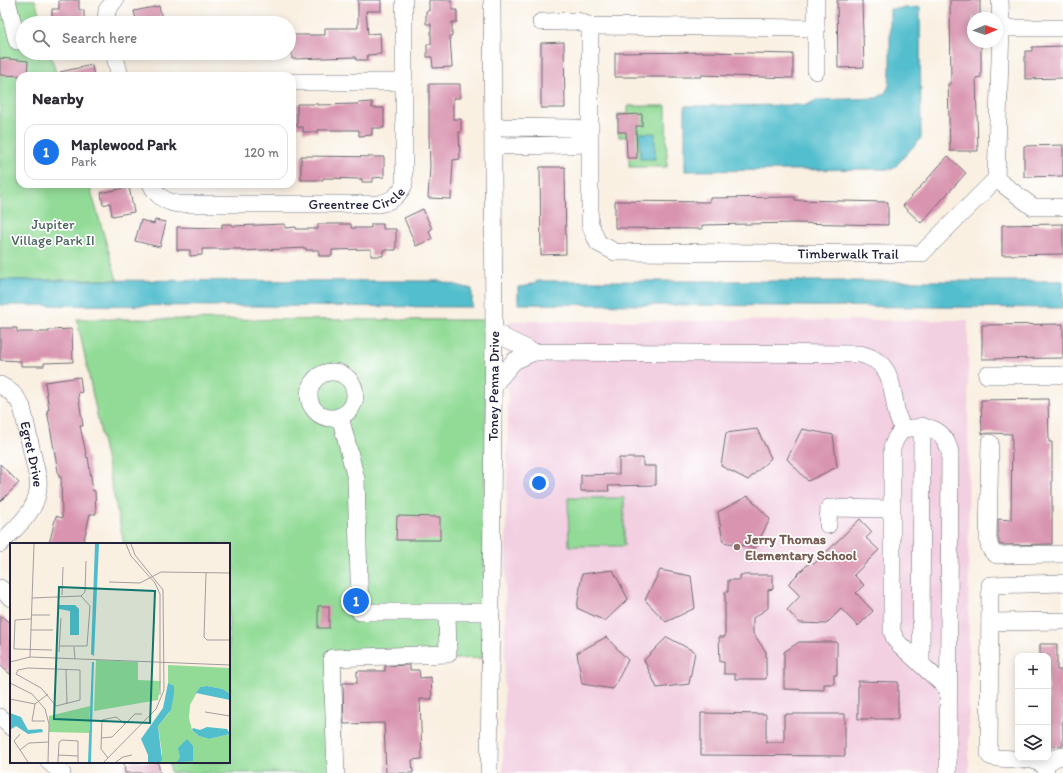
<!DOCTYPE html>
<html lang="en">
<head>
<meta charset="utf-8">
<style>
	:root { --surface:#fff; --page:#f7f7f7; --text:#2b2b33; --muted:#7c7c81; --line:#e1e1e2; --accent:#1a73e8 }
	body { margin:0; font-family:Itim,sans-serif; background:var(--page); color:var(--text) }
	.controls { position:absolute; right:12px; bottom:12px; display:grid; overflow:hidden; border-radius:8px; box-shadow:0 2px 10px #0003 }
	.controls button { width:36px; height:36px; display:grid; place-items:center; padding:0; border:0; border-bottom:1px solid var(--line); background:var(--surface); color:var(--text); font:20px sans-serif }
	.compass { position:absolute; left:967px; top:12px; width:36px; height:36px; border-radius:50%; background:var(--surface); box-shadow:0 2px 10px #0003; rotate:88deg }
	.you { position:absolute; left:539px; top:483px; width:14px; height:14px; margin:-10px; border:3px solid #fff; border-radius:50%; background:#1a73e8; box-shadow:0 0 0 6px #1a73e833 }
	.badge { display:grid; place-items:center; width:26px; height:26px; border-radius:50%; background:var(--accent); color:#fff; font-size:13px; font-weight:700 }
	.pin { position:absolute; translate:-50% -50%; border:2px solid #fff; box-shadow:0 1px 4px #0006 }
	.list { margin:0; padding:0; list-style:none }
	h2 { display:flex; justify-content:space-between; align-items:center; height:52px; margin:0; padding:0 16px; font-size:17px }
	h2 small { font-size:13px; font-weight:400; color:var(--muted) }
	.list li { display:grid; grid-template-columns:26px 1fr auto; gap:12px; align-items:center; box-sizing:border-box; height:56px; margin:0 8px 8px; padding:0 8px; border:1px solid var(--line); border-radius:12px }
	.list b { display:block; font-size:15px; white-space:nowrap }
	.list p { margin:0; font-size:13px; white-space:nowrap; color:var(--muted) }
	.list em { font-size:13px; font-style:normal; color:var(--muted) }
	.icon { flex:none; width:22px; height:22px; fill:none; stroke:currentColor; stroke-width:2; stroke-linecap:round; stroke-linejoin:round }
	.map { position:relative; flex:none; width:1063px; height:773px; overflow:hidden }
	.search { position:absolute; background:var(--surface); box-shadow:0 2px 10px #0003; left:16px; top:16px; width:280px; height:44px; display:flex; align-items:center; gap:10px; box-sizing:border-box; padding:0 14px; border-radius:22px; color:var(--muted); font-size:15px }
	.panel { position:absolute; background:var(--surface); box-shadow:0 2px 10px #0003; left:16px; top:72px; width:280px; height:116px; border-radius:12px }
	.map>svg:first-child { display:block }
</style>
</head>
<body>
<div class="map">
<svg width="1063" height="773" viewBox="0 0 1063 773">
	<rect width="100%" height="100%" fill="#fff"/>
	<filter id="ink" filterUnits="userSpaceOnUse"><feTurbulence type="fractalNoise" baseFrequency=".025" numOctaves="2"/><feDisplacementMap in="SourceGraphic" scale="8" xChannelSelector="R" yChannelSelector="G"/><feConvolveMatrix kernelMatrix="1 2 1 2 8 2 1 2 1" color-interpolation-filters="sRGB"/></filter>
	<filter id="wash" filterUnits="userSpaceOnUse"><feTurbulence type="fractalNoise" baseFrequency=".012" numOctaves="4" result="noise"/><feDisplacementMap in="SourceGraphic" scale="16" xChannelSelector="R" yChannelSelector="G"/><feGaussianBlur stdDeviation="0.9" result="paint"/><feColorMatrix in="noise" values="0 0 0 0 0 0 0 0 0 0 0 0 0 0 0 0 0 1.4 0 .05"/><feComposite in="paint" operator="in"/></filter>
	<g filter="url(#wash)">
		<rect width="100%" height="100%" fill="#f9f0e2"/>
		<polygon fill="#f2cfe1" points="968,320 969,773 503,773 509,321"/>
		<g fill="#92db96" stroke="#5a7e68">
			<polygon points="0,0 35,0 42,23 23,23 23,53 50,53 57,76 20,76 20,184 89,184 117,280 0,280"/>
			<polygon points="628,106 666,106 667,167 629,167 629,137 619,137 618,114 628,114"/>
			<polygon points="77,319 487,320 483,658 338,663 341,773 171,773 169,762 229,762 229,544 124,544"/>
			<polygon points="568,498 624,498 624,546 569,546"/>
		</g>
		<g fill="#52becd" stroke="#3a7084">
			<polygon points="920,7 921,138 893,169 685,171 685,106 807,105 816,100 877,98 885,93 889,86 890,71 890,9"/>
			<rect x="640" y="133" width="15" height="26"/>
			<polygon points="0,280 440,281 472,289 472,307 0,305"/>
			<polygon points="538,281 1063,281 1063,308 518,304 518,287 527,286"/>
		</g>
		<g id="blocks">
			<g fill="#d995b0">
				<polygon points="59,0 79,0 79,10 84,10 84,21 52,21 52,9 59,9"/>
				<polygon points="358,0 381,0 381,11 366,11 368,34 380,33 381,54 367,55 368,60 356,60 356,57 292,59 292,35 325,35 325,28 358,28"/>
				<polygon points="429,0 451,0 452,10 457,10 457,22 452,22 452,36 450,36 452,67 433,68 432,57 427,57 427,44 431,44 431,24 426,24 426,11 429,11"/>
				<polygon points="837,0 862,0 864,67 838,68"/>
				<polygon points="950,0 980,0 980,18 973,18 973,42 981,42 981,77 976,78 978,151 950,151 948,84 951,84"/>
				<polygon points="159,6 163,23 137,23 134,11"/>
				<polygon points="564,42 565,108 541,108 541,43"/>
				<polygon points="1063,46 1063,78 1025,79 1025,51 1032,51 1032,47"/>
				<polygon points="708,52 793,54 793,78 701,75 701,77 615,77 615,53"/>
				<polygon points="0,58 28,61 27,76 0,75"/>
				<polygon points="92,65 94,76 60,76 60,72"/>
				<polygon points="429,84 460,84 460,98 453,98 453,119 461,119 461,132 459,132 460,159 453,160 451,199 428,198 430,167 429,136"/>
				<polygon points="372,102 372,108 384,108 384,128 372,128 372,135 359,136 359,130 318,130 318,132 303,132 303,127 297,127 297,104 318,104 318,105 358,104 358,103"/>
				<polygon points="642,114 642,126 636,126 637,158 627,158 626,132 618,132 618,115"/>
				<polygon points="1063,145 1063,176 1024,177 1024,146"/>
				<polygon points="301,156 384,157 384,177 373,178 373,182 362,182 362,179 323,178 323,180 301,180"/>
				<polygon points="948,156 966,173 921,223 903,206"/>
				<polygon points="540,167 565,167 566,254 541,255"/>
				<polygon points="129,187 134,212 112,216 110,203 103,205 101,193"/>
				<polygon points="795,197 795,200 888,202 888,225 795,223 702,225 702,229 615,228 615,201 710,202 710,198"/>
				<polygon points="423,209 432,229 429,231 432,239 416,246 404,218"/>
				<polygon points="141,220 154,224 155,220 166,222 160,247 135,241"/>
				<polygon points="222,224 232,224 232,226 285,224 285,228 296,227 296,229 318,229 318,224 351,224 351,228 371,228 371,224 383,224 383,229 396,229 396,250 383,250 383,256 371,256 371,249 332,250 332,256 319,256 319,250 306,250 306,248 241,251 241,249 202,249 202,255 190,256 190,250 177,250 177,227 222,228"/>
				<polygon points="1063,224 1063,254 1002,255 1002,225"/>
				<polygon points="1063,324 1063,358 982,359 982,325"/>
				<polygon points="0,328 17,328 17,332 49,332 49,330 72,329 73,362 44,363 44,366 21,366 21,361 0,360"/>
				<polygon points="80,377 82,392 78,393 83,426 80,426 87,458 88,457 93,491 95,491 96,514 90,514 83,544 49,544 56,516 62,518 61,477 59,477 47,410 49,410 45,382"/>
				<polygon points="1048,399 1049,442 1052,442 1052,544 1000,545 998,538 998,519 1011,520 1012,434 990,433 982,434 981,400"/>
				<polygon points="757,429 771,458 748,480 721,466 726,433"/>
				<polygon points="802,429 833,435 837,467 808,481 787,459"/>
				<polygon points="619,458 643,458 643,466 656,466 656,485 608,486 609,491 581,491 581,475 619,474"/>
				<polygon points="0,464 19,483 0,502"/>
				<polygon points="748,496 770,519 755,548 723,542 718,512"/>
				<polygon points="397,516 440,517 440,540 396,540"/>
				<polygon points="860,519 872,532 866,538 879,550 854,575 864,585 856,593 873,611 858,626 841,609 826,624 800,623 787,610 800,596 788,584 811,561 814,564"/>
				<polygon points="613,570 628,599 605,621 577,608 582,574"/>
				<polygon points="660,570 691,576 695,608 666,622 645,600"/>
				<polygon points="740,575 773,575 773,589 768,590 768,608 753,618 753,633 766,652 766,679 735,679 735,674 724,674 724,662 720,662 719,637 725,637 725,592 728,592 728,580 740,580"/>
				<rect x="318" y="606" width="11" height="22"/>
				<polygon points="0,615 11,624 11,675 0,665"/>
				<polygon points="606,637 628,660 613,689 582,684 577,653"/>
				<polygon points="667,637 695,652 689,684 657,688 644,660"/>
				<polygon points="799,642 837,642 837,675 834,675 834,684 824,684 824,690 784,689 784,652"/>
				<polygon points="1040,644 1057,644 1057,670 1063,670 1063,683 1062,683 1063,746 1048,747 1048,656 1040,656"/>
				<polygon points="410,665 410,670 419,670 420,678 431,677 432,699 420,699 422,759 412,760 413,773 386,773 384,723 344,724 343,683 357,683 357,671 385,671 385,666"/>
				<polygon points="858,681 898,682 898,719 858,719"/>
				<polygon points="701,713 766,714 766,742 784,742 784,714 845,714 845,756 701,755"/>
				<polygon points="124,762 158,762 160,773 125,773"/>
			</g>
		</g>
	</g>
	<g filter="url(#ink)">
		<use href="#blocks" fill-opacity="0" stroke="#6d6a75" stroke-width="1"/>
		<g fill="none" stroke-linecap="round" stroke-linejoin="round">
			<g stroke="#6d6a75" stroke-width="18">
				<g id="minor">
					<polyline points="7,0 17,41"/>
					<polyline points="816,0 816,71"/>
					<polyline points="541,22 577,21 590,26 816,28"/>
					<polyline points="106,23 107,10 115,0"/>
					<path id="s1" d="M590 26V224L598 243 615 252 921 254 996 179 1001 28 1000 0"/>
					<polyline points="1001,28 1063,28"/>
					<polyline points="114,53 120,76"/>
					<polyline points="292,82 404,82"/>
					<polyline points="493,127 575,128 583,131 589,139 581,144 570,145 494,146"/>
					<polyline points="996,179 1033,207 1063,207"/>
					<path id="s2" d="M151 184C157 196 164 201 177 204H378C391 202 398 196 404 185V0"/>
					<path d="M494 331 505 338 534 352 860 354C894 362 891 387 897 414 898 419 901 424 903 429"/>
					<circle cx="332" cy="395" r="23"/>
					<polyline points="987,375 1063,375"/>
					<path id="s3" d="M0 385C11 390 17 397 22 407L38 479C41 509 19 524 0 544"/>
					<polyline points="494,385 514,361 534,352"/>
					<polyline points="340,416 356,479 360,612 491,612"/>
					<path d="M990 443 988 539C989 546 990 551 997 555L1063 554"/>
					<polyline points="828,525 829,508 891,509"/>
					<polyline points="0,588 11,598"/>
					<polyline points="990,622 1063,621"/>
					<polyline points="921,664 922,426"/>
					<polyline points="0,717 11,727"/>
					<polyline points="49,762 62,773"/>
					<polyline points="1044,765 1055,758 1063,756"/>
					<polyline points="336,773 332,658 448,654 447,613"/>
					<path id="s4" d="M489 773 494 331 492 0"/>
					<path d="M948 773 950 452C943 426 927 425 903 429L896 438 892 448V631L895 639 900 645 948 689"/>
					<polyline points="1046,773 1044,765 1033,760 996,758 990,756 989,753 990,585 1063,583"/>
				</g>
			</g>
			<use href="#minor" stroke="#fff" stroke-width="17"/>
		</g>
	</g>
	<circle fill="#8d6e63" stroke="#fff" stroke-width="1.5" cx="737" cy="547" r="4"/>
	<g text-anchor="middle" stroke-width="3.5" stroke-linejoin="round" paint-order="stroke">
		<g font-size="14" fill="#22223b" stroke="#fff">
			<text dy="5" stroke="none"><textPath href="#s2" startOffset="215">Greentree Circle</textPath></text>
			<text dy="5" stroke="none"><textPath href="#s1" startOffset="471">Timberwalk Trail</textPath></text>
			<text dy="5" stroke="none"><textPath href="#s4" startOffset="387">Toney Penna Drive</textPath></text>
			<text dy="5" stroke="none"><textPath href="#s3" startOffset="80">Egret Drive</textPath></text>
		</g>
		<g font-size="14" fill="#49635b" stroke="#fff">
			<text x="53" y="229">Jupiter<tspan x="53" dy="16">Village Park II</tspan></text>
		</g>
		<g font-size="14" font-weight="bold" fill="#785e54" stroke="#fff" text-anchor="start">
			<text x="745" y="544">Jerry Thomas<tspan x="745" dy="16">Elementary School</tspan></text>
		</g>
	</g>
	<g transform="translate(10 543)">
		<rect width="220" height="220" fill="#f9f0e2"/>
		<path d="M86 117 128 119V137L151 138 148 157 84 168ZM158 122 220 125V151L213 146 197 143 190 144 180 162 179 175 182 187 189 193 199 196 220 191V219H150L152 210 148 183 159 170 164 151 163 143 158 140ZM80 163 79 190 39 189V173Z" fill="#92db96"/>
		<path d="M85 1H89L84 113 81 111ZM49 62H65L69 66V92H60V68L49 66ZM82 119H84L81 219H78ZM158 140 164 143V151L161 167 148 183 152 217 150 219H138V212L131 196 153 165ZM197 143 213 146 220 151V157L186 150 190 144ZM0 170 11 174 18 187 32 186 33 189 18 191 6 183 0 187ZM197 184 217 186 220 191 199 196 189 193 182 187 183 185 190 187ZM177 196 183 203V218L167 219 170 214 168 205Z" fill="#52becd"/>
		<path fill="none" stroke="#a39e9f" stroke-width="1" d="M116 1 121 13 145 40 150 51V152M196 30 194 94 197 97H220M99 39 130 40 151 29 220 30M52 52 53 24M71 53 75 49 76 18M22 55 71 53 80 63 77 103H50M22 72H40M21 76 5 77 4 106 42 107M21 87H43M64 104 65 116M49 109 51 75M20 114 24 1M0 119 20 114 220 122M18 125 70 127V157L46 163 31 145 6 131 8 127ZM56 126 57 161M0 140 22 151 35 166 39 181 38 219M0 156 25 161 38 151M25 161 22 178H35M195 169 220 173M10 191 4 198 18 219M91 195 102 194 125 171H132M10 207 19 200 39 199M48 212 68 213M98 215 91 206 92 177 106 174 115 181M48 219 49 199 52 197 68 198V219M94 219 146 166 154 147 153 47 125 12 121 1M106 219 113 214 122 212"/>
		<path fill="#0f766e" fill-opacity="0.15" stroke="#0f766e" stroke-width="2" d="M49 44 145 48 140 180 44 176Z"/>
		<rect width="220" height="220" fill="none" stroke="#22223b" stroke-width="2"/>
	</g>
</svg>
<div class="controls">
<button>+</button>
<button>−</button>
<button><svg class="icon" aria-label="layers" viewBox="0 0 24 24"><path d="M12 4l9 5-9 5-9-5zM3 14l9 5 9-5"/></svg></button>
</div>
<svg class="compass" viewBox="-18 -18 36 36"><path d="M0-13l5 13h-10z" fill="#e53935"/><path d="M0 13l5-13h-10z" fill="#7c7c81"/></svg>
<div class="you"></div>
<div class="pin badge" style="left:356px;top:601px">1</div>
<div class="search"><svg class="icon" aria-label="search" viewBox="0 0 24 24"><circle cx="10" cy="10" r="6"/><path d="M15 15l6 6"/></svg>Search here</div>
<section class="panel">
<h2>Nearby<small></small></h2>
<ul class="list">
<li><span class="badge">1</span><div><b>Maplewood Park</b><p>Park</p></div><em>120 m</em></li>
</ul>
</section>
</div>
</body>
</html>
